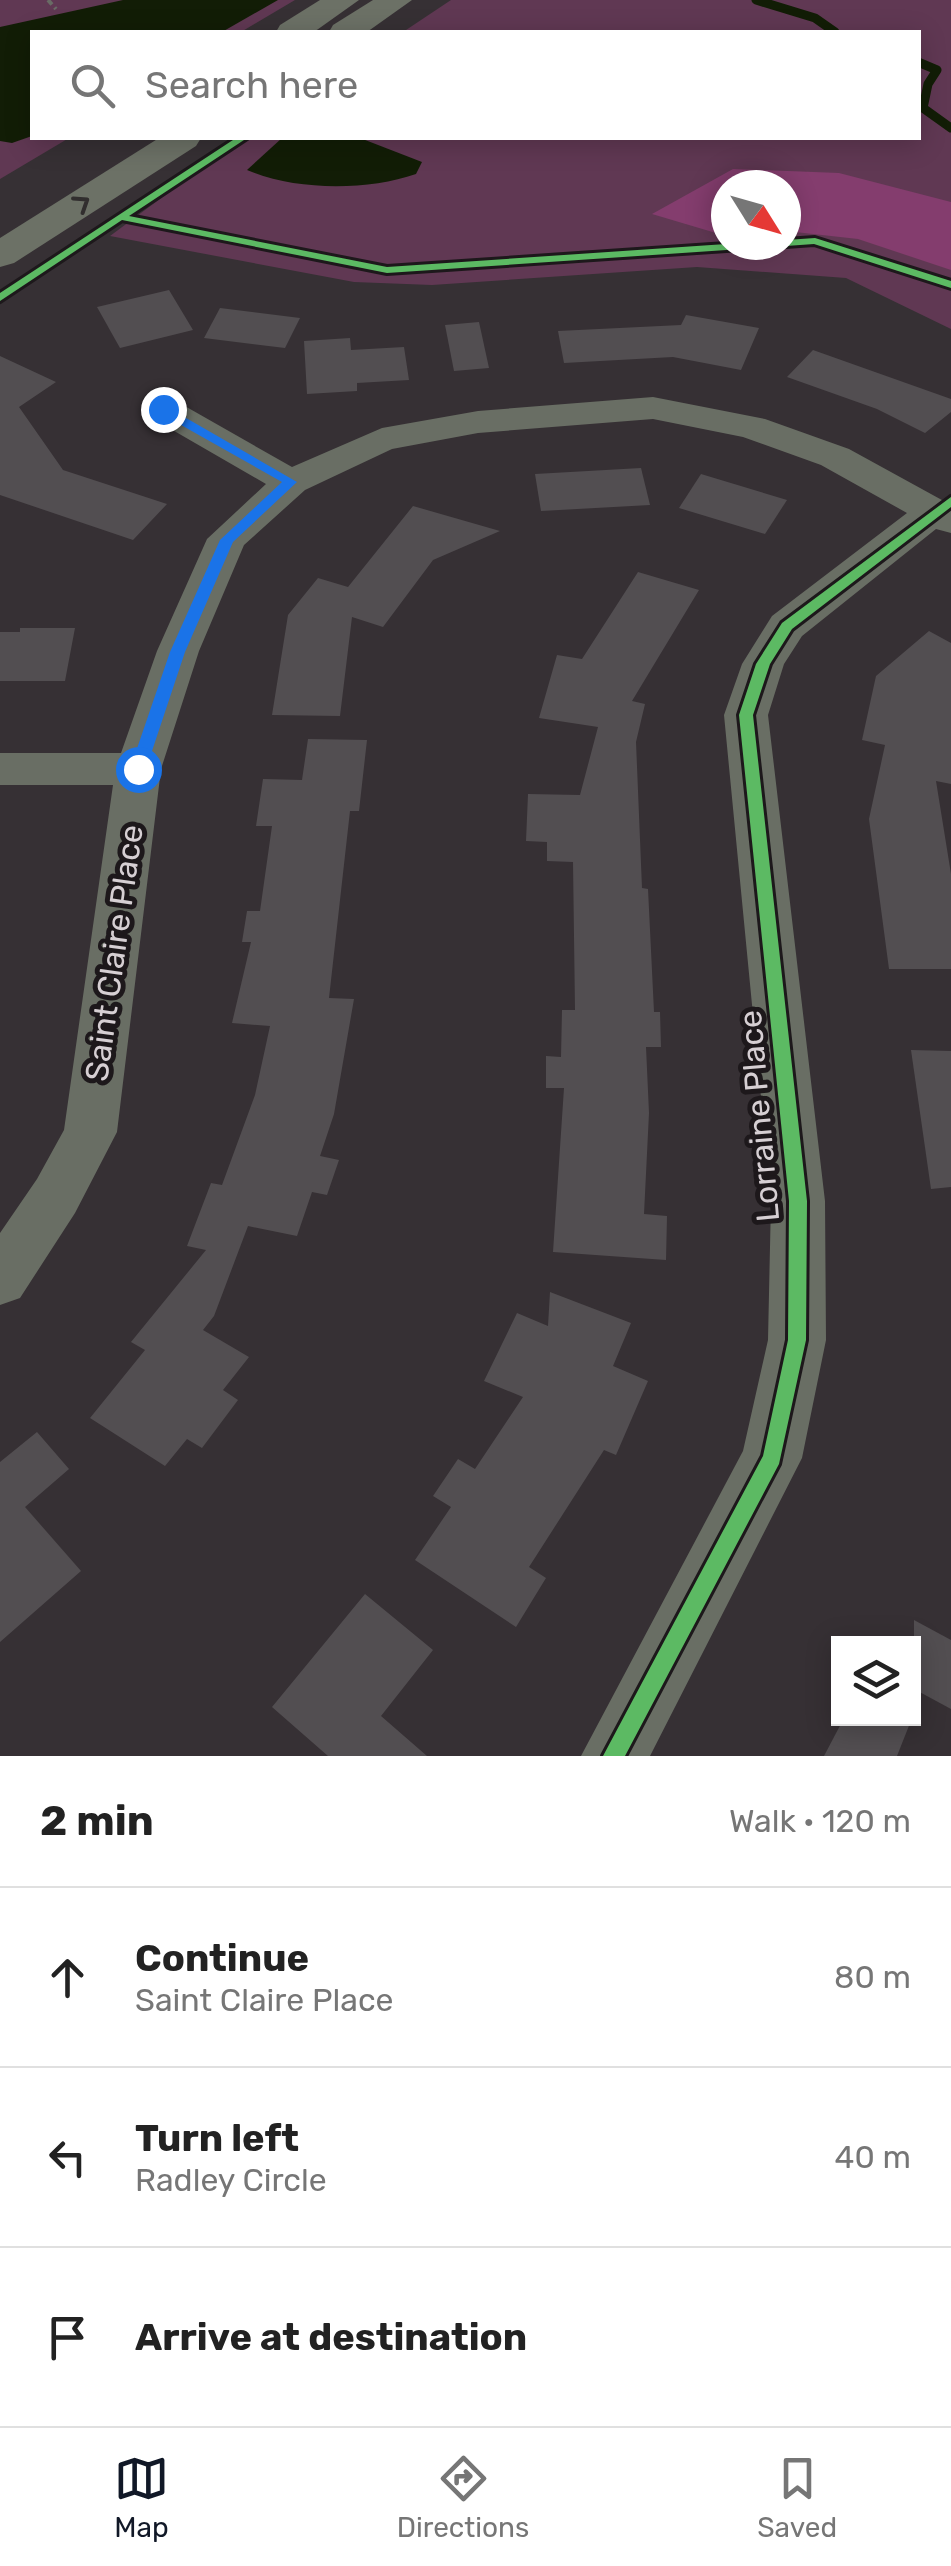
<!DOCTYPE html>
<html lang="en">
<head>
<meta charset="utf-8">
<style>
	:root { --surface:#fff; --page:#f2f2f2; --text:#222; --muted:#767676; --line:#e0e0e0; --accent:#111827 }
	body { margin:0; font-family:Rubik,sans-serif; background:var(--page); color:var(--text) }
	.controls { position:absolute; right:30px; bottom:30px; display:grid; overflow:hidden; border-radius:0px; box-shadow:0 5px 25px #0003 }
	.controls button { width:90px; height:90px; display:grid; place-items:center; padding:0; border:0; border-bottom:2px solid var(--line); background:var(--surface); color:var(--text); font:50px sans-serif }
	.compass { position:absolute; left:711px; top:170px; width:90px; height:90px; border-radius:50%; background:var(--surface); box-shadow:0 5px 25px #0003; rotate:127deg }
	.stop { position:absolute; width:30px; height:30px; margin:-22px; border:8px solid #1a73e8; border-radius:50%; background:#fff }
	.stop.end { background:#1a73e8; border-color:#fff; box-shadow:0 2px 10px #0008 }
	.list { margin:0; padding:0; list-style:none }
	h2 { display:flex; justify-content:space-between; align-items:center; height:130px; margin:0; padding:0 40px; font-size:42px }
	h2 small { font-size:32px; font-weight:400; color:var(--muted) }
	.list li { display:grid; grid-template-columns:65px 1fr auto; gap:30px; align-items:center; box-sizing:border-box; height:180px; padding:0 40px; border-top:2px solid var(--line) }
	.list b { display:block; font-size:38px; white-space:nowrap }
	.list p { margin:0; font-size:32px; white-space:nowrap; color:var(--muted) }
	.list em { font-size:32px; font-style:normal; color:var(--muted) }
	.icon { flex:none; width:55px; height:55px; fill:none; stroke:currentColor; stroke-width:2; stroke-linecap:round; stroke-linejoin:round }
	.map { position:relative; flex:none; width:951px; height:1756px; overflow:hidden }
	.search { position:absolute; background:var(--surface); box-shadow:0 5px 25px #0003; left:30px; right:30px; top:30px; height:110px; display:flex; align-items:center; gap:25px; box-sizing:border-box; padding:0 35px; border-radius:0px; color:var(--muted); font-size:38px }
	.sheet { height:670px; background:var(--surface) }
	nav { display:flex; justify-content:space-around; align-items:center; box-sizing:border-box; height:140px; border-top:2px solid var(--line); background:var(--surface); font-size:28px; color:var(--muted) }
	nav a { display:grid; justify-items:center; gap:5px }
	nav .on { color:var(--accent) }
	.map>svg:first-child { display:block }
</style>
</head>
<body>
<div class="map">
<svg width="951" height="1756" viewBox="0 0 951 1756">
	<rect width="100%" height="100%" fill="#363034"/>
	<g fill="#603853" fill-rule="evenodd">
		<polygon points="0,0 295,0 241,32 32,32 32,138 69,138 0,179"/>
		<path d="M451 0H951V329L846 278 697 267 432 285 354 282 110 236 242 138H918V32H403ZM726 185H786V245H726Z"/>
	</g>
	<polygon fill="#843d6e" points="733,169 839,173 951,202 951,270 858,239 786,231 786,185 726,185 726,236 652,214"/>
	<g fill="#121d06">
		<polygon points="123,0 278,0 222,32 32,32 32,136 12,143 0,141 0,27"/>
		<path d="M282 138H360L422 162 416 174C367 191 295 191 247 170Z"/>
	</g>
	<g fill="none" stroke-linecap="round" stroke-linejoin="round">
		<g stroke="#121d06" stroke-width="9">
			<polyline points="756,0 815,18 835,32"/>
			<polyline points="918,62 937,70 928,84 923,108 951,128"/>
		</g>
	</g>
	<g fill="#524e51">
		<polygon points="169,290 193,330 120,348 97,307"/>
		<polygon points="220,308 300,318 285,348 204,338"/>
		<polygon points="686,315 759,328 741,370 673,357 564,363 558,331 681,325"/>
		<polygon points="479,322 489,368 454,371 445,325"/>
		<polygon points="350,338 351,350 404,347 409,380 357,383 357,391 307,394 304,341"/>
		<polygon points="813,350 951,399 951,412 925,433 877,409 787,377"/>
		<polygon points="0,356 56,382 19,407 63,470 167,504 133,540 0,495"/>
		<polygon points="641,468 650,505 541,511 535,474"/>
		<polygon points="701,474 787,500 765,534 679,508"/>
		<polygon points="413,506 500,531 433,560 383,627 352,617 340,716 272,715 288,615 318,578 348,587"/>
		<polygon points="638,572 699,590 632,701 645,704 636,742 642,888 648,889 654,1012 660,1012 661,1047 646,1047 649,1113 644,1214 667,1216 666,1260 553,1252 564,1088 546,1088 546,1056 561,1057 562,1010 575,1010 573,862 547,861 547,842 526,841 528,794 580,795 598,727 539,718 557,655 582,659"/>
		<polygon points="20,628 75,628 65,681 0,681 0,632 20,632"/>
		<polygon points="929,631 951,643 951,784 936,781 951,874 951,969 889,969 869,819 885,745 862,740 876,676"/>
		<polygon points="308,739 367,740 359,811 350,811 329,998 354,999 334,1114 320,1156 339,1160 327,1195 312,1192 297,1236 248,1226 214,1316 203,1330 249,1357 223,1390 238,1400 202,1448 187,1439 165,1466 90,1418 145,1350 131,1342 206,1250 187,1246 211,1183 222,1185 255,1095 270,1026 232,1023 251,942 242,942 247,911 260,911 272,826 256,826 263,779 302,780"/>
		<polygon points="911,1050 951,1051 951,1187 931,1189"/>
		<polygon points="550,1292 631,1323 613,1366 648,1381 616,1455 604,1450 529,1567 546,1578 516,1627 415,1560 451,1507 433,1496 458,1459 475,1469 523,1397 484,1381 517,1313 548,1326"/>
		<polygon points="37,1432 69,1469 25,1507 81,1571 0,1642 0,1462"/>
		<polygon points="365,1594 433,1650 381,1716 427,1756 328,1756 272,1707"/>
		<polygon points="914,1620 951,1640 951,1709 914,1689"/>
		<polygon points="844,1718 912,1718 897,1756 824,1756"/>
	</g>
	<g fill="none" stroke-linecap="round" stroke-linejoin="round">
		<polyline stroke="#696b65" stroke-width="4" stroke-dasharray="6 4" stroke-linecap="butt" points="48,0 56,9"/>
		<polygon fill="#696e64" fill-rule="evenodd" points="653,397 765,419 849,449 951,505 951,533 936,529 802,636 784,664 768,715 825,1201 826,1340 802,1458 650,1756 581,1756 743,1451 768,1340 771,1201 724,715 742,664 772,616 907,513 821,465 743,437 653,419 478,433 392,449 305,490 244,545 199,651 161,769 117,1132 75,1213 20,1298 0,1305 0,1233 37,1179 64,1130 113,785 0,785 0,753 121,753 157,651 207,539 266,484 150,417 144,409 150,401 163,398 176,401 292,467 382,428 478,411"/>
		<g fill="#6c7166" fill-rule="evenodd">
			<polygon points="320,0 359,0 314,32 276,32 280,25"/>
			<polygon points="373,0 412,0 367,32 329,32 333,25"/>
			<polygon points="159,138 201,138 196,146 14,263 0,267 0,238"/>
		</g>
		<g stroke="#1d181b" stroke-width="6">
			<g id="cycleway">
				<polygon points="236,138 247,138 129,216 387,267 726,244 761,245 756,248 387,273 122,220 0,301 0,293"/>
				<polygon points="815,238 951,281 951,288 814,244 786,246 782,245 786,245 786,240"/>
				<polygon points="951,497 951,507 792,629 770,664 753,715 807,1201 806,1340 779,1464 625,1756 603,1756 763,1456 788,1340 789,1201 739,715 756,664 782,623"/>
			</g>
		</g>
		<use href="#cycleway" fill="#5cba63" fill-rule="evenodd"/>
	</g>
	<defs><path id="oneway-chevron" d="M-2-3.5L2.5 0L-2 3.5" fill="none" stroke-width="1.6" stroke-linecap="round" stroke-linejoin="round" transform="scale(2.5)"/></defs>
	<use stroke="#312e2e" href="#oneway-chevron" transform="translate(82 203) rotate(-33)"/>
	<polygon fill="#1a73e8" points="158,407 167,407 297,482 233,542 185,652 146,769 138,774 130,769 170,652 220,540 282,482 158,412"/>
	<g text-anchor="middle" stroke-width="10" stroke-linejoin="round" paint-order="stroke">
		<g font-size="32" fill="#d6cfd3" stroke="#1d181b">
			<text transform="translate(114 953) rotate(-82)" y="11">Saint Claire Place</text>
			<text transform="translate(759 1116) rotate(-95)" y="11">Lorraine Place</text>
		</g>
	</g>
</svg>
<div class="controls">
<button><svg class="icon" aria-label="layers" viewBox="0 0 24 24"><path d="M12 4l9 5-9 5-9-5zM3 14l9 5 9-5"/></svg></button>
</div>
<svg class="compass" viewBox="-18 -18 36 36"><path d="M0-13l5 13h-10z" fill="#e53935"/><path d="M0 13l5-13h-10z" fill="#767676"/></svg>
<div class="stop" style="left:138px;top:769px"></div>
<div class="stop end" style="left:163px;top:409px"></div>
<div class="search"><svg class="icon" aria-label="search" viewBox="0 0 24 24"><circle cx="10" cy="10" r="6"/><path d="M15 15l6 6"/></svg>Search here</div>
</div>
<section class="sheet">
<h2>2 min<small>Walk · 120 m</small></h2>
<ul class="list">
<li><svg class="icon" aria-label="ahead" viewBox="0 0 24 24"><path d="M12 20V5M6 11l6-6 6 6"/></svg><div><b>Continue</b><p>Saint Claire Place</p></div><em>80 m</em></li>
<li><svg class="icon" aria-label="left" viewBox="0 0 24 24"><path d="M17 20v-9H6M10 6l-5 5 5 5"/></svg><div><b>Turn left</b><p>Radley Circle</p></div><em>40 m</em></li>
<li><svg class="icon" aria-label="arrive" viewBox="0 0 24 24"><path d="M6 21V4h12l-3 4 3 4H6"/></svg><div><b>Arrive at destination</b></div></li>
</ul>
</section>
<nav>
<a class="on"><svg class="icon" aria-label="map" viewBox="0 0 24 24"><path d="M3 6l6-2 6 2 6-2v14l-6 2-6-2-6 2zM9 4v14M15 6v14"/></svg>Map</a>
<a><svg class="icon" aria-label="directions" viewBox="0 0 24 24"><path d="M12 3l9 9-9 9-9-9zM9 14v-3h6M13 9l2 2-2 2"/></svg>Directions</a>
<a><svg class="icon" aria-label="saved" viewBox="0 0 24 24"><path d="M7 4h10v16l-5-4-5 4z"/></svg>Saved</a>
</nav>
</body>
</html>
